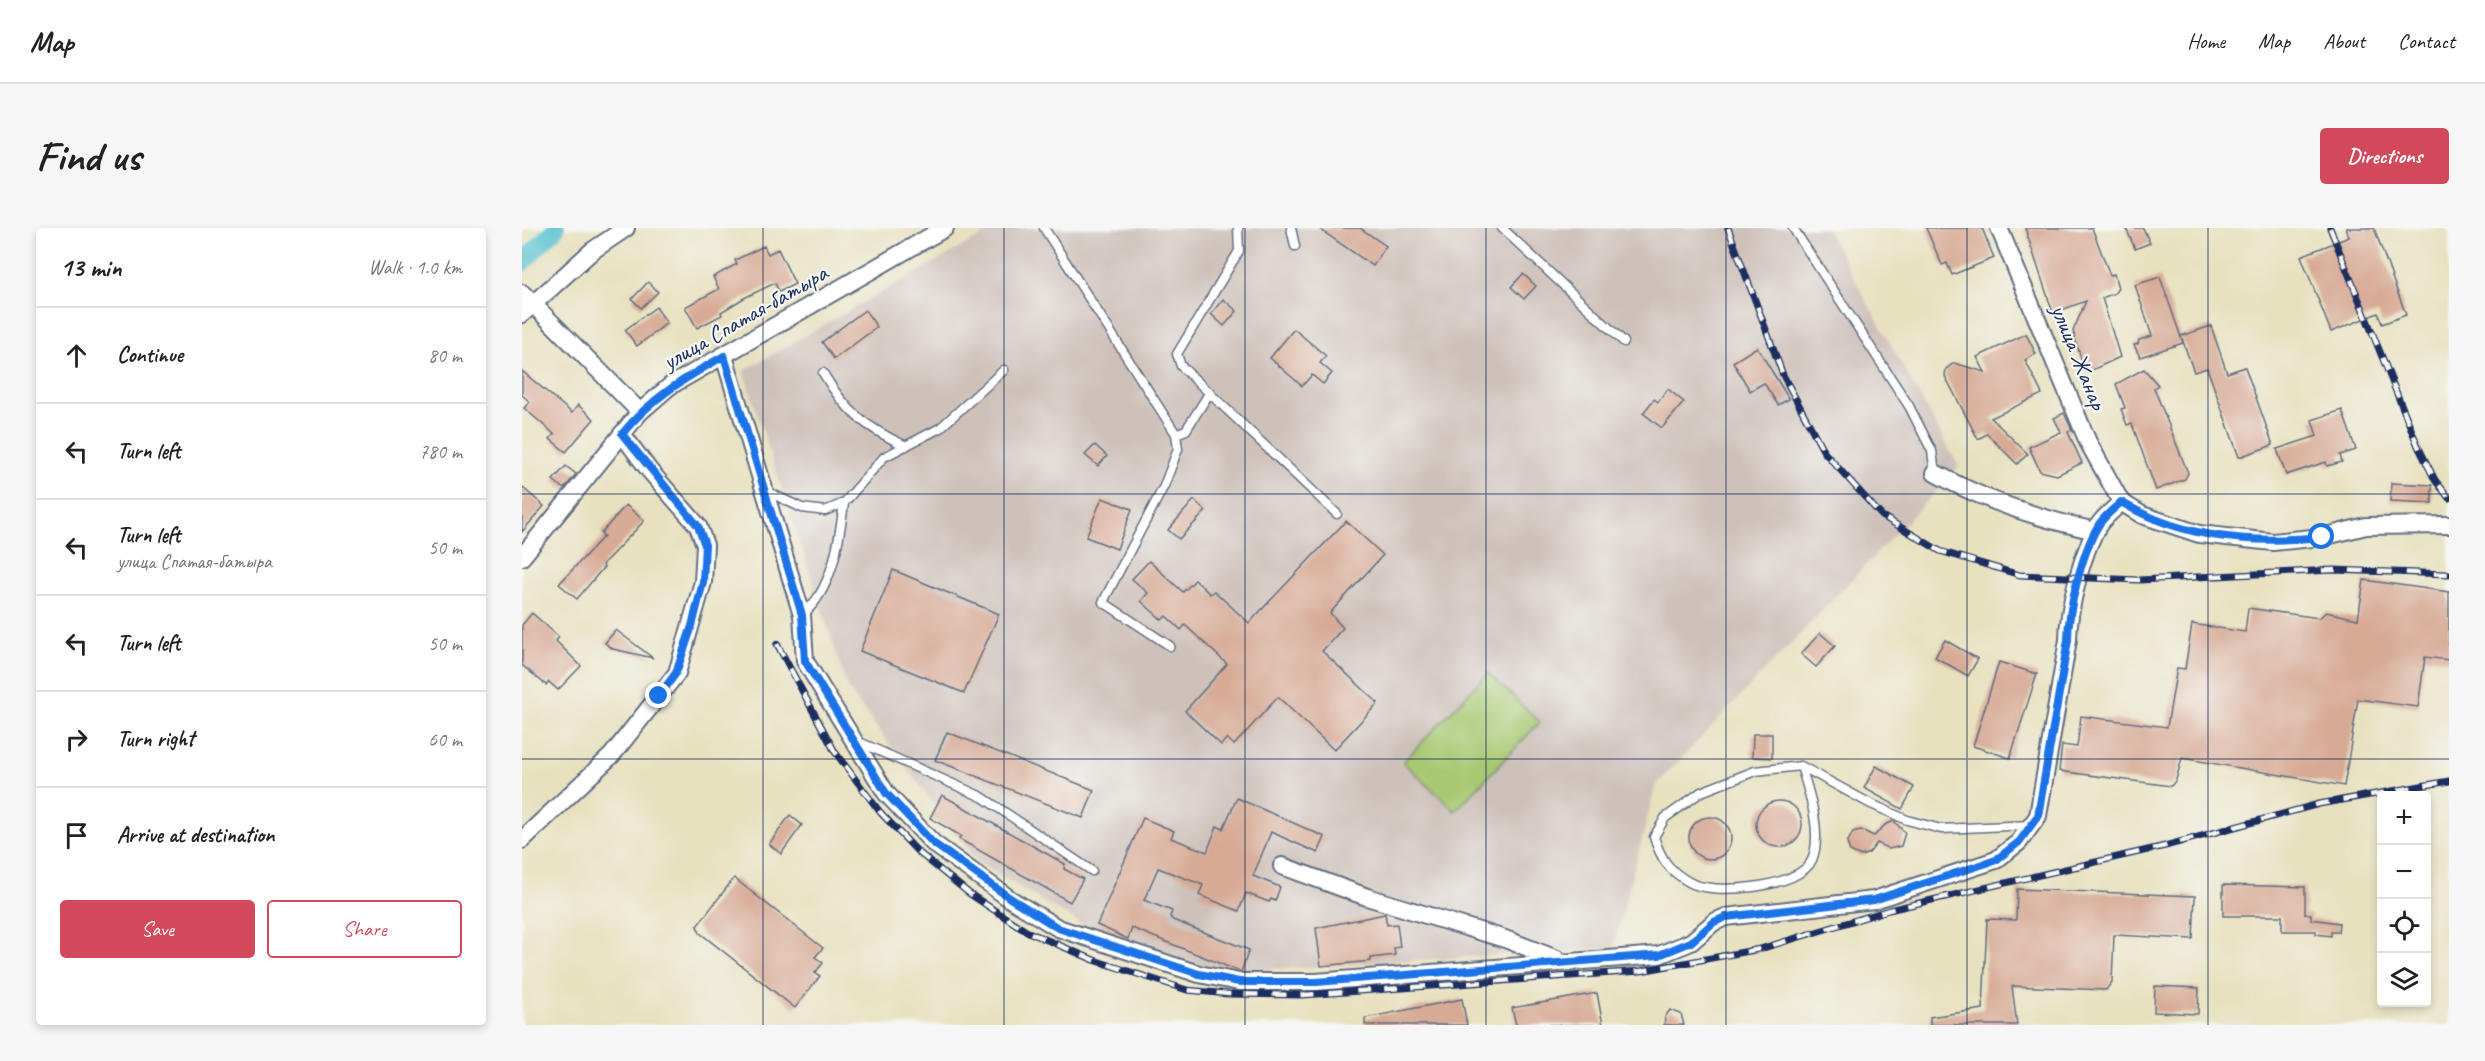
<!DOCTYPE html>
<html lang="en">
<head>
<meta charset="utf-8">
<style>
	:root { --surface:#fff; --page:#f6f6f6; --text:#222; --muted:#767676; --line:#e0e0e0; --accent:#d1495b }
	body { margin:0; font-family:Caveat,sans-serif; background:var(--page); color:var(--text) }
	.controls { position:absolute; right:18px; bottom:18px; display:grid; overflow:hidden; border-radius:6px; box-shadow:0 3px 9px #0003 }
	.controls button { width:54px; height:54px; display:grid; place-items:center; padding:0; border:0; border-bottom:2px solid var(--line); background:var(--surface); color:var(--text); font:30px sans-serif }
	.stop { position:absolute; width:18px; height:18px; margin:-14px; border:4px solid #1a73e8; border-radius:50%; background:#fff }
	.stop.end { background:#1a73e8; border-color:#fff; box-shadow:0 2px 6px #0008 }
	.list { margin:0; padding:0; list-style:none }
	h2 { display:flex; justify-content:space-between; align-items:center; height:78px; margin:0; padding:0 24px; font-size:26px }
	h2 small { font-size:20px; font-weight:400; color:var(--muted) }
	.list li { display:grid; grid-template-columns:39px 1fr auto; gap:18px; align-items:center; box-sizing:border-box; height:96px; padding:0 24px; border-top:2px solid var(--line) }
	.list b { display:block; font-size:22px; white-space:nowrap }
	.list p { margin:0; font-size:20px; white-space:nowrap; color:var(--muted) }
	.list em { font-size:20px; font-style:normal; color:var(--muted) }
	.actions { display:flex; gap:12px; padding:18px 24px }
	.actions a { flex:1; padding:14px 0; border:2px solid var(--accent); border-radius:6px; text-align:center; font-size:21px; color:var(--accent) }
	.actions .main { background:var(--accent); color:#fff }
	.icon { flex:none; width:33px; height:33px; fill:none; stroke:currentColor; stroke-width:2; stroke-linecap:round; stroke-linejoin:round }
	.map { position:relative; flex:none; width:1927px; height:797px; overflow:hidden; border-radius:6px }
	header { display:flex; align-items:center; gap:36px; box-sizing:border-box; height:84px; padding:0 30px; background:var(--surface); border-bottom:2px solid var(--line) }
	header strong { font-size:28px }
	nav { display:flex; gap:33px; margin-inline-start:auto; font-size:21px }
	.intro { display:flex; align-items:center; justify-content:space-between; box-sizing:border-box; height:144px; padding:0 36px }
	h1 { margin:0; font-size:42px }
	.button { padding:15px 27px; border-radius:6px; background:var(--accent); color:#fff; font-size:21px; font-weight:700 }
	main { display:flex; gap:36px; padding:0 36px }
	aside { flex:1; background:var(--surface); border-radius:6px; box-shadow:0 3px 9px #0003 }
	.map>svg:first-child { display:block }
</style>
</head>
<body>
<header>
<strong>Map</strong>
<nav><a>Home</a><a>Map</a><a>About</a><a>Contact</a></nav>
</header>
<div class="intro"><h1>Find us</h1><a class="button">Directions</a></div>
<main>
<aside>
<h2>13 min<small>Walk · 1.0 km</small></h2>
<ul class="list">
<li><svg class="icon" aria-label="ahead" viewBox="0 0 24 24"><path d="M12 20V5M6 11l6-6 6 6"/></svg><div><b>Continue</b></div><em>80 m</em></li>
<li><svg class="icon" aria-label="left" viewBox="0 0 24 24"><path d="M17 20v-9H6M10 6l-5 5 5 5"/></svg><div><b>Turn left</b></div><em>780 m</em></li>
<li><svg class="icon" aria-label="left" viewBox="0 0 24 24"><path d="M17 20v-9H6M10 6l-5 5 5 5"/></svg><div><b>Turn left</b><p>улица Спатая-батыра</p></div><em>50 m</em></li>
<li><svg class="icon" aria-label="left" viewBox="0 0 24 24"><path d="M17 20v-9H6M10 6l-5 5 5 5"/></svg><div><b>Turn left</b></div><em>50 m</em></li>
<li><svg class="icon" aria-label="right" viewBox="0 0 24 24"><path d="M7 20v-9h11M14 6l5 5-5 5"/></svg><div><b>Turn right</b></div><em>60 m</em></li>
<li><svg class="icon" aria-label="arrive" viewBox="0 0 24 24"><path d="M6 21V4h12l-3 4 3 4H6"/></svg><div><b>Arrive at destination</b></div></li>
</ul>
<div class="actions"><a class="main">Save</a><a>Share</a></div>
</aside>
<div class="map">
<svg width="1927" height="797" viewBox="0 0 1927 797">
	<rect width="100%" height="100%" fill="#f6f6f2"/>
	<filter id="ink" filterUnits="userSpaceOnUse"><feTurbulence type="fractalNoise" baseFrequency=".0167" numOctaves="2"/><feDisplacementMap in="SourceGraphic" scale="12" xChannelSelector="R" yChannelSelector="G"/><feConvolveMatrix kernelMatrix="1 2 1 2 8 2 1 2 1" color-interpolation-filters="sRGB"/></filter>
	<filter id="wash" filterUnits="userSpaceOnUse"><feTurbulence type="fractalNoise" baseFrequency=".008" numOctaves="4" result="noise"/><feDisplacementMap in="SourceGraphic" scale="24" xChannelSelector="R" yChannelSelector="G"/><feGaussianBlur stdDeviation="1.35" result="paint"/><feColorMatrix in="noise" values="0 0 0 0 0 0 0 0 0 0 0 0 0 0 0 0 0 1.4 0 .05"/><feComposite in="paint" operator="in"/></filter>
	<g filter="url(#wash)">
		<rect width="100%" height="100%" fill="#e8e1c0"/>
		<polygon fill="#cec1ba" points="473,0 1304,0 1437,239 1134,557 1091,720 706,744 586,712 455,634 326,461 221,143"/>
		<polygon fill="#a8c972" stroke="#627c68" stroke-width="1.5" points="966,445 1018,494 933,583 881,534"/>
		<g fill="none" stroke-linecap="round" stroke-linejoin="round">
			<polyline stroke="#57c2d2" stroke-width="18" points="0,35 34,0"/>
		</g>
		<g id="blocks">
			<g fill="#d7aa95">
				<polygon points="796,0 838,0 864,18 851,38"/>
				<polygon points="1404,0 1460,0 1472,30 1430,47 1425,35 1420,37"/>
				<polygon points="1503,0 1570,0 1588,47 1592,46 1596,60 1593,65 1580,70 1598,129 1568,143 1566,136 1561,138 1551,103 1564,73 1531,85"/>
				<polygon points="1604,0 1621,0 1628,15 1613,21"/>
				<polygon points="1824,0 1852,0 1884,87 1860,96 1856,85 1809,104 1779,28 1827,9"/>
				<polygon points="242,18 246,26 256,21 273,56 257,64 253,55 222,70 199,84 200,87 175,100 163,79 197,61 191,49 215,36 213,32"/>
				<polygon points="1001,46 1014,58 1002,71 989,59"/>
				<polygon points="1638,49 1661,115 1618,129 1612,117 1616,116 1617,112 1630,108 1613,57"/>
				<polygon points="126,54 136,64 119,80 110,71"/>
				<polygon points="701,71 715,83 702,98 689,86"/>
				<polygon points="134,79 145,95 115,118 103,102"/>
				<polygon points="343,82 355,99 312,131 300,114"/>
				<polygon points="1689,98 1705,145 1723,139 1751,217 1717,229 1685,140 1672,144 1659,108"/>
				<polygon points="772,101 804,128 798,135 810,145 801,156 790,147 780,158 748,130"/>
				<polygon points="1504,106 1514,126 1503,132 1520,166 1469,190 1506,226 1495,236 1465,206 1456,211 1423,148 1424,141 1432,135 1463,144 1455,129"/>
				<polygon points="1235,119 1267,171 1256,177 1242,155 1228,163 1211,134"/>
				<polygon points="1622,141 1636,157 1632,160 1666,245 1663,251 1634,262 1610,196 1605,197 1599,181 1603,180 1594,156"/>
				<polygon points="0,143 50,185 56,177 72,191 44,224 28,211 32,206 2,180 8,174 0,167"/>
				<polygon points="1146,161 1162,174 1140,200 1121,185 1132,171 1136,174"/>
				<polygon points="1820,182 1834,222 1818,227 1820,234 1805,238 1804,234 1764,247 1755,221 1795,208 1790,192"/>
				<polygon points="1542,185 1550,202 1546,204 1560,235 1535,247 1518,243 1507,219 1539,204 1532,190"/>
				<polygon points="573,217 585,228 576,238 563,227"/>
				<polygon points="44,238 54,246 42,261 31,252"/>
				<polygon points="1869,255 1910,257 1910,275 1868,273"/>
				<polygon points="0,259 22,278 0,304"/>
				<polygon points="580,270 610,281 595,321 564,309"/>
				<polygon points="672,272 684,283 657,311 646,302"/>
				<polygon points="104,277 122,293 81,336 82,339 55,371 37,356 82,308 79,305"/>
				<polygon points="824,293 861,327 808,385 821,400 800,423 856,475 812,522 756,469 712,517 705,510 699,517 663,483 705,436 663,397 659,402 644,388 640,392 619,373 626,365 610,351 627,333 661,364 673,352 688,366 692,363 727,395"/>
				<polygon points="371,342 477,386 442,465 338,423"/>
				<polygon points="1842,352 1927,364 1927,432 1903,429 1896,479 1836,471 1822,558 1660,530 1654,552 1649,558 1537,543 1540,517 1555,519 1559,488 1645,499 1655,440 1663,441 1670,396 1723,404 1726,380 1797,390 1804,384 1836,391"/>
				<polygon points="10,385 37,409 34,413 59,438 36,462 27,454 24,457 0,437 0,397"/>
				<polygon points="94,402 131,430 91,421 83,415"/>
				<polygon points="1298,405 1313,418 1294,439 1279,426"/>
				<polygon points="1423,412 1456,431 1446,448 1413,429"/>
				<polygon points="1477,434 1515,446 1488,530 1451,518"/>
				<polygon points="425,504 572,562 561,590 413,532"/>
				<polygon points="1231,506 1250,506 1250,530 1230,529"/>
				<polygon points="1354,538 1392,559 1380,581 1342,560"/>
				<polygon points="420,567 543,636 542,641 561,651 548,674 437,611 439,608 408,590"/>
				<polygon points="715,570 803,609 796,625 749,604 731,648 758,659 753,673 749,671 747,674 724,665 717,683 677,667 681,657 636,640 622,672 650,683 648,689 651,692 727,722 719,744 610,700 606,711 575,697 621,590 652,603 649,610 685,624 695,598 701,601"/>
				<circle cx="1257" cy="596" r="23"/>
				<polygon points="268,587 280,597 259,626 247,616"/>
				<circle cx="1188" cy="610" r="21"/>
				<polygon points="1372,593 1383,605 1379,618 1367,621 1355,615 1347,625 1339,628 1328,623 1325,615 1331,604 1339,602 1352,608 1363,597"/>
				<polygon points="212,650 301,720 293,729 301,735 293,745 298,748 273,780 178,705 175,698"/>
				<polygon points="1701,657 1783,659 1783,686 1789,686 1789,691 1817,695 1816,704 1809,704 1809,708 1794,706 1794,703 1760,703 1760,688 1701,688"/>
				<polygon points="1495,661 1673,668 1671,711 1592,707 1590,754 1584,762 1490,758 1495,797 1408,797 1408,789 1461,781 1465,691 1494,692"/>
				<polygon points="863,686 865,697 875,696 878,719 872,720 873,727 849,730 849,733 799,738 794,700"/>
				<polygon points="1633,758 1677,760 1676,786 1632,784"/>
				<polygon points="1075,765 1081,797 994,797 990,780"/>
				<polygon points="940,771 945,797 843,797 843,790"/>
				<polygon points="1148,782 1159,786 1162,797 1142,797 1143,789"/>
			</g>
		</g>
	</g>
	<g filter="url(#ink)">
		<use href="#blocks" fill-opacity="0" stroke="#636d80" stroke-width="1.5"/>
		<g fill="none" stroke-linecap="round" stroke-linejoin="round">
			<g stroke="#636d80" stroke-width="11">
				<g id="service">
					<polyline points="522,0 654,206 656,221 642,258 581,374 648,418"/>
					<polyline points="716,0 717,23 655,126 659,138 815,286"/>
					<polyline points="769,0 773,18"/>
					<polyline points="980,0 1102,114"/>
					<polyline points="1271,0 1387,178 1410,223 1413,245"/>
					<path d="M301 145C324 184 343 199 384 218"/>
					<polyline points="654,206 664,202 688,164"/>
					<polyline points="244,263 280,280 303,283 322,275 362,229 418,200 482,142"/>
					<path d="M280 387C311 362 317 313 322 275"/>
					<polyline points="335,513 460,569 570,643"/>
					<path d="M1279 538C1287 565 1301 605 1290 632 1278 660 1190 668 1167 654 1146 642 1139 631 1132 609L1143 590 1179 564 1233 543 1279 538 1347 575 1385 592 1419 601 1509 597"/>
				</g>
			</g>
			<g stroke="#636d80" stroke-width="20">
				<g id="minor">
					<polyline points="1477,0 1566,214 1599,274 1620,287 1677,306 1751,314 1800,309 1844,298 1927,297"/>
					<polyline points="0,65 118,184"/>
					<polyline points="0,86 70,23 104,0"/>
					<path d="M202 128 280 387 283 433 364 565 411 615 488 671 536 700 677 746 717 754H794L1137 727 1169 714 1192 694 1204 689 1352 672 1474 632 1497 614 1516 588 1546 412C1546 381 1560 325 1576 298 1581 289 1592 282 1599 274"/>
					<path d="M1413 245C1463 273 1518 291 1574 303"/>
					<polyline points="0,329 118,184 148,158 423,0"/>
					<polyline points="0,612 90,527 155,445 181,354 183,317 176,298 127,242 100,206"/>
					<polyline points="760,638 845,669 983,711 1035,731"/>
				</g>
			</g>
			<use href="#service" stroke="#fff" stroke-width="8"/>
			<use href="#minor" stroke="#fff" stroke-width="16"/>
			<g stroke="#1b2f5e" stroke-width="7">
				<g id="rail">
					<polyline points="1206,0 1261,147 1302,224 1360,288 1418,323 1498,347 1617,352 1811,342 1927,346"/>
					<polyline points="1808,0 1896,218 1913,252 1927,270"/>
					<polyline points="255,416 313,524 358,584 395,623 448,666 504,703 572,732 665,762 706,766 781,767 1119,743 1238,721 1367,682 1643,618 1797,576 1927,553"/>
				</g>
			</g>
			<use href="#rail" stroke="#f6f6f2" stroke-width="4.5" stroke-dasharray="14" stroke-linecap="butt"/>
		</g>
	</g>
	<g fill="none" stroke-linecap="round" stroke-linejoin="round" filter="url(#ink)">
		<path stroke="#1a73e8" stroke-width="8" d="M137 468 154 445 170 398 181 354 183 317 176 298 100 206C129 170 163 150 202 128L280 387 283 433 364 565 411 615 488 670 536 700 677 746 717 754H794L1137 727 1169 714 1192 694 1204 689 1352 672 1474 632 1497 614 1516 588 1546 412C1546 381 1560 325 1576 298 1581 289 1592 281 1599 274 1661 311 1730 316 1800 309"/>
	</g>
	<path fill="none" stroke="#1b2f5e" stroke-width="1.5" stroke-opacity="0.55" d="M241 0V797M482 0V797M723 0V797M964 0V797M1204 0V797M1445 0V797M1686 0V797M0 266H1927M0 531H1927"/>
	<g text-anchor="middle" stroke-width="4.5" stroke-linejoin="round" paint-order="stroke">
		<g font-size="24" fill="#1b2f5e" stroke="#f6f6f2">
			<text transform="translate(223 89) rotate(-30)" y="8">улица Спатая-батыра</text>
			<text transform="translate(1557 129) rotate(68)" y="8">улица Жанар</text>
		</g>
	</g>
</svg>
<div class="controls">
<button>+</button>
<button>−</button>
<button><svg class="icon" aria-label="locate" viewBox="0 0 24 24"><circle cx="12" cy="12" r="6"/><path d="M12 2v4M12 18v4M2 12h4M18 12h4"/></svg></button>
<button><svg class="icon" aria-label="layers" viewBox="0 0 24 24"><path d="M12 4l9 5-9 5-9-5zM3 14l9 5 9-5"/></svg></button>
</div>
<div class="stop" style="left:1800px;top:309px"></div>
<div class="stop end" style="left:137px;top:468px"></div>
</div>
</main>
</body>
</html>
